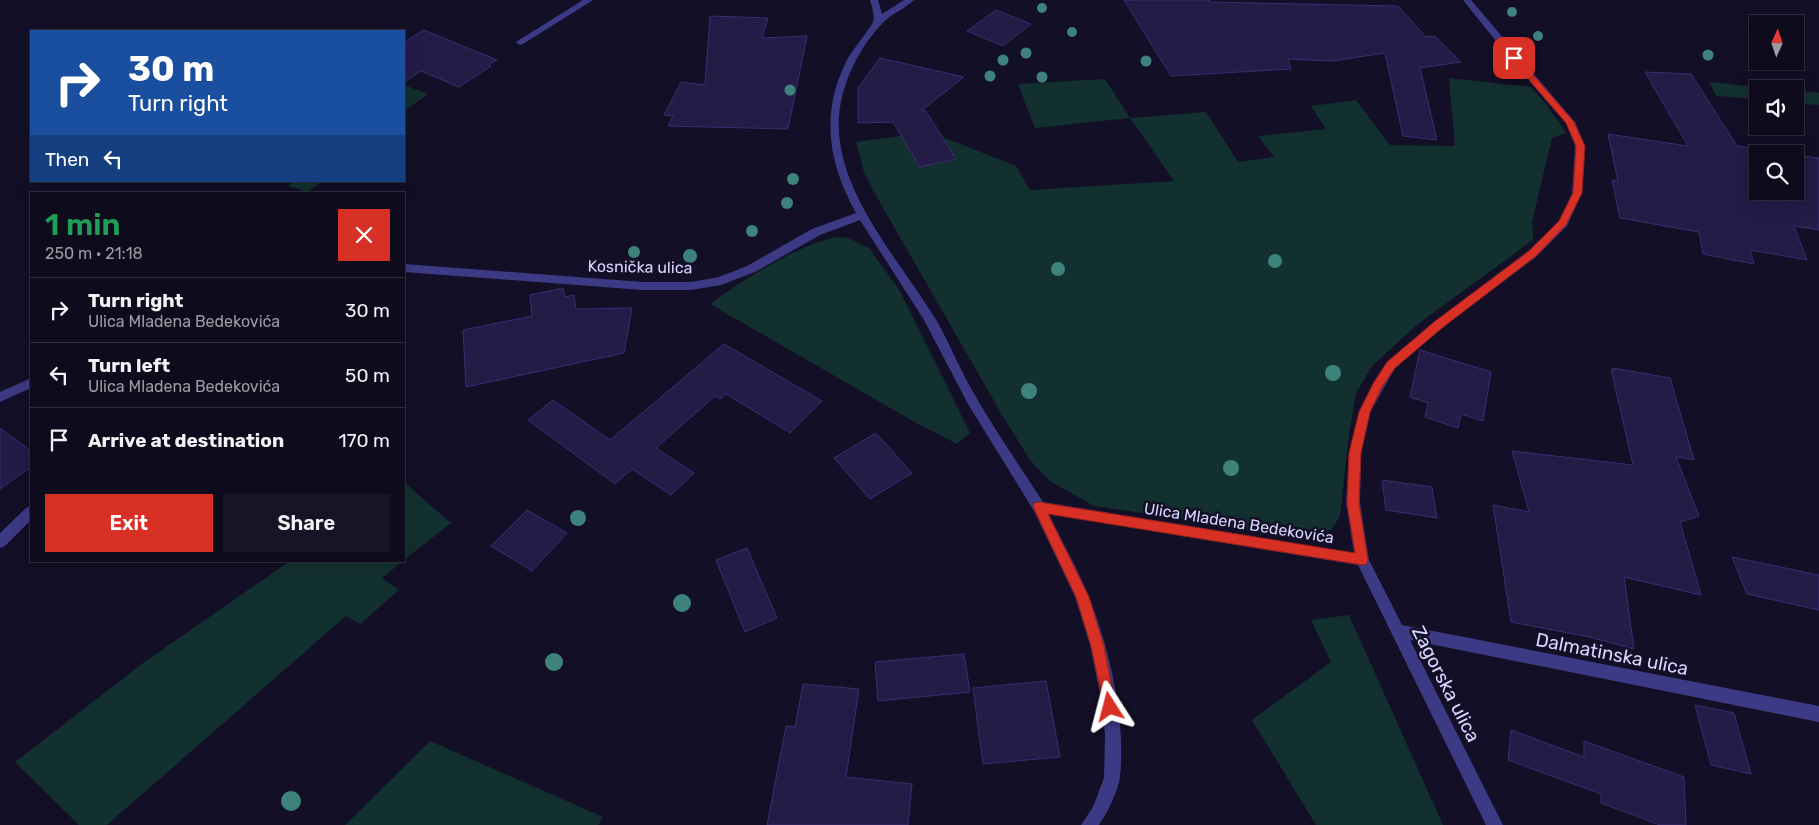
<!DOCTYPE html>
<meta charset="utf-8">
<style>
body{margin:0;font-family:Rubik,sans-serif;background:#171425;color:#f1f3f6;height:100vh;display:flex;flex-direction:column;font-size:19px;white-space:nowrap}
*{box-sizing:border-box;margin:0}
p{font-size:16px;color:#9b9ba3}
.icon{flex:none;width:28px;height:28px;fill:none;stroke:currentColor;stroke-width:2;stroke-linecap:round;stroke-linejoin:round}
.map{position:relative;flex:1;overflow:hidden}
.side{position:absolute;left:30px;top:192px;width:375px;height:370px;display:flex;flex-direction:column;background:#0e0b1c;border-radius:0px;box-shadow:0 5px 20px #0002,0 0 0 1px #2e2b3b}
.side>*{flex:none}
.banner{position:absolute;left:30px;top:30px;width:375px;height:152px;border-radius:0px;box-shadow:0 5px 20px #0002,0 0 0 1px #2e2b3b;background:#1a4fa0;color:#fff;overflow:hidden}
.needle{width:32px;rotate:3deg}
.tools{position:absolute;left:1749px;top:15px;display:grid;gap:10px}
.tools a{display:grid;place-items:center;width:55px;height:55px;border-radius:0px;background:#0e0b1c;box-shadow:0 5px 20px #0002,0 0 0 1px #2e2b3b;font-size:25px}
.pin{position:absolute;display:grid;place-items:center;width:42px;height:42px;color:#fff;margin:-21px;border-radius:10px;box-shadow:0 2px 8px #0006}
.me{position:absolute;width:55px;margin:-28px;rotate:351deg;stroke-linejoin:round;filter:drop-shadow(0 0 4px #0008)}
.turn{display:flex;align-items:center;gap:18px;height:105px;padding:0 15px;font-size:22px}
.turn .icon{width:65px;height:65px;stroke-width:2.5}
.turn b{display:block;font-size:35px;line-height:42px}
.then{display:flex;align-items:center;height:48px;padding:0 15px;background:#0003;gap:10px;font-size:19px}
.round{display:grid;place-items:center;flex:none;width:52px;height:52px;border-radius:0px;background:#171425}
.headline{display:flex;align-items:center;justify-content:space-between;height:85px;padding:0 15px}
h1{font-size:30px;font-weight:600;line-height:38px;color:#1e9e55}
.cta{display:flex;gap:10px;margin-top:auto;padding:10px 15px}
.cta a{flex:1;height:58px;border-radius:0px;background:#d93025;color:#fff;font-size:20px;font-weight:600;line-height:58px;text-align:center}
.cta a+a{background:#171425;color:#f1f3f6}
ul{padding:0;list-style:none}
li{display:flex;align-items:center;gap:15px;height:65px;padding:0 15px;border-top:1px solid #2e2b3b}
li div{flex:1}
li b{display:block;font-size:19px}
li em{font-style:normal}
.map>svg:first-child{display:block}
.green{fill:#12302f}
.building{fill:#241b47;stroke:#3b2d73}
.lines{fill:none;stroke-linecap:round;stroke-linejoin:round}
.lane{fill:#3d3a85;fill-rule:evenodd}
.street{fill:#3d3a85;fill-rule:evenodd}
.tree{fill:#3d827b}
.route{fill:#d93025;stroke:#8d1f18}
.labels{text-anchor:middle;dominant-baseline:central;stroke-width:5;stroke-linejoin:round;paint-order:stroke}
.street-label{font-size:16px;fill:#d9d4ff;stroke:#130f26}
.near-street-label{font-size:19px;fill:#d9d4ff;stroke:#130f26}
</style>
<div class="map">
<svg width="1819" height="825" viewBox="0 0 1819 825">
<rect width="100%" height="100%" fill="#130f26"/>
<!-- green -->
<path class="green" d="M1449 78 1531 87 1547 105 1566 133 1552 138 1532 222 1533 240 1418 324 1372 366 1356 393 1349 435 1340 516 1332 529 1315 539 1286 538 1212 523 1094 506 1050 481 1030 460 1002 415 878 199 864 172 856 142 930 132 1016 166 1030 190 1174 181 1130 118 1035 128 1018 84 1105 79 1130 118 1206 112 1238 162 1274 157 1258 136 1326 129 1311 106 1356 100 1390 145 1455 146Z
M1709 82 1780 89H1758L1757 99 1716 96Z
M404 85 428 94 404 111Z
M1795 90 1819 93V105L1795 103Z
M294 181H322L308 192 288 186Z
M838 237 848 238 869 248 900 291 970 433 957 444 918 424 710 304C741 281 800 243 838 237Z
M404 482 451 523 404 560Z
M290 561H403L382 578 399 590 360 624 346 616 107 825H79L15 762 143 663Z
M1349 615 1443 825H1316L1252 720 1331 662 1311 620Z
M430 741 603 817 598 825H345Z"/>
<!-- building -->
<path class="building" d="M1124 0H1210L1208 2 1398 6 1426 37 1435 36 1461 62 1420 68 1437 140 1403 136 1385 53 1332 61 1288 59 1291 69 1171 76Z
M996 10 1031 24 1003 46 967 31Z
M710 16 768 18 762 38 807 36 788 129 668 126 673 116 664 115 681 82 705 85Z
M424 30 497 60 489 65 491 66 459 87 421 71 404 82V42Z
M880 58 964 77 921 111H926L956 159 920 167 893 122 858 123V88Z
M1645 72 1691 74 1737 146 1789 154H1758V191H1795V155L1819 158V230L1794 226 1807 260 1750 250 1754 264 1703 254 1699 232 1620 218 1612 180 1618 181 1608 134 1688 146Z
M563 288 565 297 574 295 576 309 632 308 624 353 466 387 463 330 532 316 530 295Z
M724 344 822 401 790 433 726 394 720 399 715 396 656 448 694 473 671 495 632 469 615 484 528 420 553 400 610 440Z
M1420 350 1491 372 1483 421 1461 414 1458 428 1425 417 1428 403 1410 397Z
M1613 368 1670 378 1694 460 1676 457 1699 516 1680 522 1701 595 1624 577 1634 649 1589 637 1511 622 1493 505 1529 512 1512 451 1633 465 1611 369 1614 370Z
M0 428 31 451V467L0 489Z
M876 433 912 473 870 499 834 458Z
M1382 480 1432 487 1437 518 1386 510Z
M527 510 567 533 532 571 491 546Z
M747 548 777 618 745 632 716 560Z
M1732 557 1819 575V610L1747 594Z
M964 654 970 692 878 701 875 662Z
M1046 681 1060 757 983 764 973 688Z
M803 684 859 689 846 777 912 784 908 825H767L786 726 795 727Z
M1695 705 1734 713 1751 774 1711 765Z
M1511 730 1584 757V741L1684 777 1686 825H1660L1601 803V794L1508 760Z"/>
<g class="lines">
<!-- lane -->
<path class="lane" d="M583 0H593L523 44 520 45 516 42Z"/>
<!-- street -->
<path class="street" d="M870 0H878L882 14 904 0H914C906 8 895 12 887 19 865 39 849 69 842 97 822 180 899 257 938 323 950 345 960 369 972 390 994 429 1019 465 1043 502L1354 553 1346 503 1349 453 1359 411 1374 382 1387 362 1434 322 1528 251 1559 221 1572 193 1575 146 1566 123 1511 60 1463 0H1471L1575 122 1585 146 1582 193 1567 226 1536 257 1442 328 1395 368 1371 411 1361 453 1360 503 1369 560 1402 625 1819 706V722L1410 640 1503 825H1486L1358 565 1049 514C1062 542 1078 569 1089 597 1110 650 1126 720 1120 776 1119 789 1107 814 1099 825H1081L1093 807 1104 778 1105 734 1100 694 1090 645 1075 597 1034 511 968 404 924 320 860 220 820 235 755 272 721 285 691 290H643L404 272V264L643 282H691L719 277 747 266 812 229 856 213C828 163 820 113 847 60 851 52 872 26 873 22 875 15 872 7 870 0Z
M31 378V388L0 402V392Z
M31 506V520L5 546 0 548V533L26 508Z"/>
</g>
<!-- trees -->
<g class="tree">
<circle cx="1042" cy="8" r="5"/>
<circle cx="1512" cy="12" r="5"/>
<circle cx="1072" cy="32" r="5"/>
<circle cx="1538" cy="36" r="5"/>
<circle cx="1026" cy="53" r="5.5"/>
<circle cx="1708" cy="55" r="5.5"/>
<circle cx="1003" cy="60" r="5.5"/>
<circle cx="1146" cy="61" r="5.5"/>
<circle cx="990" cy="76" r="5.5"/>
<circle cx="1042" cy="77" r="5.5"/>
<circle cx="790" cy="90" r="5.5"/>
<circle cx="793" cy="179" r="6"/>
<circle cx="787" cy="203" r="6"/>
<circle cx="752" cy="231" r="6"/>
<circle cx="634" cy="252" r="6"/>
<circle cx="690" cy="256" r="7"/>
<circle cx="1275" cy="261" r="7"/>
<circle cx="1058" cy="269" r="7"/>
<circle cx="1333" cy="373" r="8"/>
<circle cx="1029" cy="391" r="8"/>
<circle cx="1231" cy="468" r="8"/>
<circle cx="578" cy="518" r="8"/>
<circle cx="682" cy="603" r="9"/>
<circle cx="554" cy="662" r="9"/>
<circle cx="291" cy="801" r="10"/>
</g>
<!-- route -->
<path class="route" d="M1511 56H1517L1574 122 1585 146 1582 193 1566 225 1536 256 1442 328 1395 368 1382 387 1370 412 1361 453 1359 503 1368 560 1367 564 1362 565 1048 514 1089 597 1104 646 1116 707 1114 712 1110 714 1105 712 1091 646 1076 597 1033 507 1034 503 1039 502 1355 553 1347 503 1349 453 1359 412 1374 382 1387 362 1407 345 1434 322 1529 251 1559 221 1573 193 1576 146 1566 123 1511 59Z"/>
<g class="labels">
<!-- street labels -->
<g class="street-label">
<text transform="translate(640 267) rotate(1)">Kosnička ulica</text>
<text transform="translate(1239 523) rotate(9)">Ulica Mladena Bedekovića</text>
</g>
<!-- near-street labels -->
<g class="near-street-label">
<text transform="translate(1612 654) rotate(11)">Dalmatinska ulica</text>
<text transform="translate(1446 684) rotate(63)">Zagorska ulica</text>
</g>
</g>
</svg>
<div class="tools">
<a><svg class="needle" viewBox="-14 -14 28 28"><path d="M0-13l5 13h-10z" fill="#e53935"/><path d="M0 13l5-13h-10z" fill="#9b9ba3"/></svg></a>
<a><svg class="icon" aria-label="sound" viewBox="0 0 24 24"><path d="M4 9h4l5-4v14l-5-4H4zM17 9q2 3 0 6"/></svg></a>
<a><svg class="icon" aria-label="search" viewBox="0 0 24 24"><circle cx="10" cy="10" r="6"/><path d="M15 15l6 6"/></svg></a>
</div>
<div class="pin" style="left:1514px;top:58px;background:#d93025"><svg class="icon" aria-label="arrive" viewBox="0 0 24 24"><path d="M6 21V4h12l-3 4 3 4H6"/></svg></div>
<svg class="me" style="left:1110px;top:707px" viewBox="-20 -20 40 40"><path d="M0-17L14 15 0 8-14 15z" fill="#d93025" stroke="#fff" stroke-width="4"/></svg>
<div class="banner">
<div class="turn"><svg class="icon" aria-label="right" viewBox="0 0 24 24"><path d="M7 20v-9h11M14 6l5 5-5 5"/></svg><div><b>30 m</b>Turn right</div></div>
<div class="then">Then<svg class="icon" aria-label="left" viewBox="0 0 24 24"><path d="M17 20v-9H6M10 6l-5 5 5 5"/></svg></div>
</div>
<section class="side">
<div class="headline"><div><h1>1 min</h1><p>250 m · 21:18</p></div><a class="round" style="background:#d93025;color:#fff"><svg class="icon" aria-label="close" viewBox="0 0 24 24"><path d="M6 6l12 12M18 6L6 18"/></svg></a></div>
<ul>
<li><svg class="icon" aria-label="right" viewBox="0 0 24 24"><path d="M7 20v-9h11M14 6l5 5-5 5"/></svg><div><b>Turn right</b><p>Ulica Mladena Bedekovića</p></div><em>30 m</em></li>
<li><svg class="icon" aria-label="left" viewBox="0 0 24 24"><path d="M17 20v-9H6M10 6l-5 5 5 5"/></svg><div><b>Turn left</b><p>Ulica Mladena Bedekovića</p></div><em>50 m</em></li>
<li><svg class="icon" aria-label="arrive" viewBox="0 0 24 24"><path d="M6 21V4h12l-3 4 3 4H6"/></svg><div><b>Arrive at destination</b></div><em>170 m</em></li>
</ul>
<div class="cta"><a>Exit</a><a>Share</a></div>
</section>
</div>
